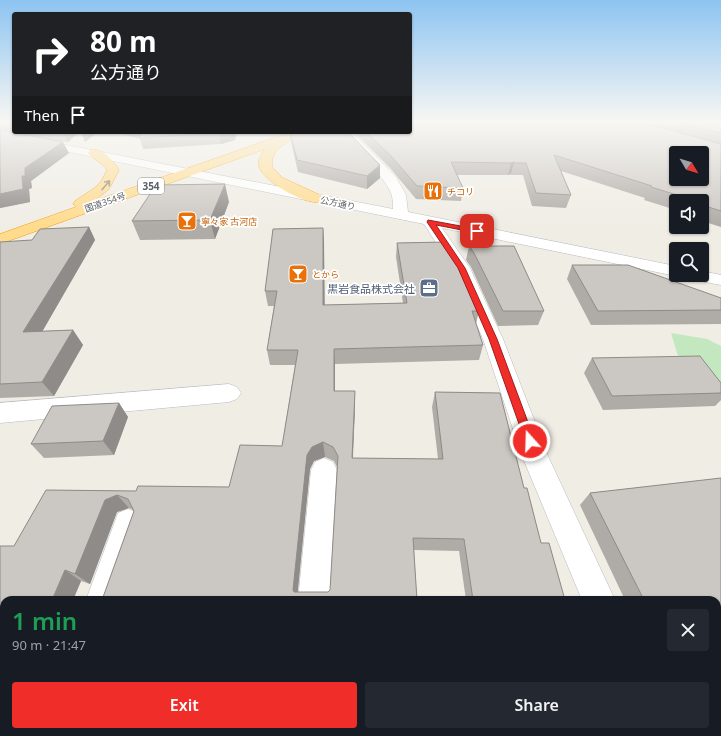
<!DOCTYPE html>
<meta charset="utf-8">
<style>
body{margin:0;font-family:"Noto Sans","Noto Sans JP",sans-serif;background:#242831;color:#f1f3f6;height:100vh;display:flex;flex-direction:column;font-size:15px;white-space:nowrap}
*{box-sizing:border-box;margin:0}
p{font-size:13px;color:#9ea1a6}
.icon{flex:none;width:22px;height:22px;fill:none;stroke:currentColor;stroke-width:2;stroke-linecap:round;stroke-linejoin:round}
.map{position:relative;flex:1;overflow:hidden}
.drawer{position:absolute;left:0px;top:596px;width:721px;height:140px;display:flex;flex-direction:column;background:#171b24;border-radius:12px 12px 0 0;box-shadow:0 1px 3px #0004}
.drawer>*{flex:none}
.hud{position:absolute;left:12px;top:12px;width:400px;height:122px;border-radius:4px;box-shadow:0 1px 3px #0004;background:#202124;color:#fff;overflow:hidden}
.needle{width:26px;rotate:128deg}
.tools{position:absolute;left:669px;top:146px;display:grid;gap:8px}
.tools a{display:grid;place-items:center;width:40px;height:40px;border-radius:4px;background:#171b24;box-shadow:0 1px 3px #0004;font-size:20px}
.pin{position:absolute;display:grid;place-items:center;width:34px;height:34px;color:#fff;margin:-17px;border-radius:8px;box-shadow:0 2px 6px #0006}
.me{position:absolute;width:44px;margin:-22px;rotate:340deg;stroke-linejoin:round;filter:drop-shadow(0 0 3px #0008)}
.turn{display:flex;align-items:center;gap:14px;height:84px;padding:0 12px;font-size:18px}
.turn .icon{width:52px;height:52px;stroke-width:2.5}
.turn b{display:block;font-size:28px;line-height:34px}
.then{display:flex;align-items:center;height:38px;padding:0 12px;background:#0003;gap:8px;font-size:15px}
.round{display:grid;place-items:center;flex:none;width:42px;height:42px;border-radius:4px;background:#242831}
.head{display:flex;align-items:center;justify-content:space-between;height:68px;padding:0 12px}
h1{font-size:24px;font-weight:600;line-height:30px;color:#1e9e55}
.button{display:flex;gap:8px;margin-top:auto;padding:8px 12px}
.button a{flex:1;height:46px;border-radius:4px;background:#f12d29;color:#fff;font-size:16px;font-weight:600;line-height:46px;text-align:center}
.button a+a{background:#242831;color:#f1f3f6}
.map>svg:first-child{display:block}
.green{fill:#c3e8c0}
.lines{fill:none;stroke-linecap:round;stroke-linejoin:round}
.minor-casing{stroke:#b7bbbf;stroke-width:1}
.highway-casing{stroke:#f59a00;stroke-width:1}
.minor{fill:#fff;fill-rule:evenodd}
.highway{fill:#ffdb8d;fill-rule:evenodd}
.wall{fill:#afaba7;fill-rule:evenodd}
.shaded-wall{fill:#8e8b88}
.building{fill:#cbc7c2;stroke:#8e8b88;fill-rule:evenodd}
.oneway{stroke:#8e8672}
.route{fill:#f12d29;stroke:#9d1d1b}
.labels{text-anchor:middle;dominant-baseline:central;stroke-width:3.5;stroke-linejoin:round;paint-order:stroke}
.far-food-label{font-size:9px;fill:#c56008;stroke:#fff;text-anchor:start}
.far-street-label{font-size:9px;fill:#5d6166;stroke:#fff}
.shield{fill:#fff;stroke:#8e9094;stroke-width:1}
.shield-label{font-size:10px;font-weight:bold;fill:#5d6166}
.service-label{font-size:11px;fill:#4e5e75;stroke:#fff;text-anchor:end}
</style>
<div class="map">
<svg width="721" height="736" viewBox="0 0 721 736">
<rect width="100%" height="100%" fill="#f0ede5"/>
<!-- green -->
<path class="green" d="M671 333 707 339 721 346V401L693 390 677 353Z"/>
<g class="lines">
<!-- minor casing -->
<g class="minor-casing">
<path id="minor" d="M0 132 393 209C393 204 393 198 391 193 382 172 355 152 341 132H352L396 177 406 195 408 212 676 266V275H681L676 276 442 228 470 268 503 339 548 456 615 600H582L522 456 483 339 452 268 424 224 0 138Z
M702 271 721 275V285L689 279 686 275H702Z
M229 384 237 387 241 393 237 399 229 402 0 423V403Z
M324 458 333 462 337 470 330 600H298L311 470 315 462Z
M128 509 138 513 143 523 118 600H86L118 513Z
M37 732H77L76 736H36Z
M284 732H324V736H284Z
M637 732H677L679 736H639Z"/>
</g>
<!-- highway casing -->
<g class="highway-casing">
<path id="highway" d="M291 132H306C302 137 295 136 290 140 279 148 271 152 272 167L283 178 322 196 324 199 322 202C307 206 263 182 259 166 257 159 262 154 265 149L0 244V234L76 207 73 204 75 201 96 187 102 180 107 170C102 162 94 160 88 153L90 150C103 147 113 161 119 170L109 189 94 201Z"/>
</g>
<!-- minor -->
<use href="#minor" class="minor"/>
<!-- highway -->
<use href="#highway" class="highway"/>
</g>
<!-- wall -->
<path class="wall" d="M0 123H14V132H79L68 142 57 141 69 153 31 181 32 188 29 189 30 202 0 208Z
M410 123H721V227L702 221V201H676V210L644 200 645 198 561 171 571 195 566 208 532 206 523 175H511V174L508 175H457L463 188 461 201 416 199 390 168 359 137V132H410Z
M114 132H237L235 140 221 144 143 149 140 139Z
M290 132 380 178 367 189 298 172 291 142Z
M229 202 215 239 140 240 132 221Z
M89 227 95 240 42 331 73 330 83 345 54 396 0 398V242L32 240Z
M323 228 324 242V305L403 303 396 257 397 243 445 242 453 254 479 311 476 324 483 345 479 360 335 364V391H355V406L353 458 438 459 432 407 435 392 500 393 524 488H527L541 543H549L565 600H466L459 551 414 550 417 600H102L134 511 133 510 129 508 117 512 90 584 81 581 73 600H4V732H20L18 736H0V546H14L46 490 136 491 138 486 229 487 240 445 282 446 295 365H270L267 350 274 306H268L265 291 273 229ZM325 457 334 461 337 467 330 590 328 592H297L310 469 314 461Z
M469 246 544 311 538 325 498 326 471 267 466 260Z
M572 265 721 298V324L591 325 567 279Z
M592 358 721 383V400L715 406 603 410 584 373Z
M119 403 128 417 114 455 44 458 31 444Z
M721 478V736H680L679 732H717V600H625L580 505 590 493Z
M493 732H611L613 736H493Z"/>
<!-- shaded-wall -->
<path class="shaded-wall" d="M63 132H79L68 142Z
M81 132H98L85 142Z
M221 132H237L235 140 221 144 219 133Z
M63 142 69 153 31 181 32 188 29 189 30 202 0 208V194L22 176 25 168Z
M514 162 511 174 508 175 511 163Z
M380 165V178L367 189V176Z
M225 184 229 202 215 239 210 220Z
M89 227 95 240 34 346 23 332Z
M323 228 324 242 325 320 323 305Z
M73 330 83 345 54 396 42 382Z
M334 349 335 364V406L334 391Z
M355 391V406L352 472V458Z
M119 403 128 417 114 455 103 441Z
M323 442 325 457 314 461 310 469 297 600 293 590 307 455 312 447Z
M117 495 129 508 117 512 90 584 75 574 105 500Z
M65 570 81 581 73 600H52Z
M4 712V732H20L18 736H0V721Z
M278 732H282L284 736 279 735Z"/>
<!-- building -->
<path class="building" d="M410 123H644L721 144V211L702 205V201H688L690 199 651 187 652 186 554 155 571 195 536 193 526 163H514V162L511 163 451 162 463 188 417 186 391 156 366 132H410ZM676 153H702V179H676Z
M680 123H721V133Z
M0 130 63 142 25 168V176H22L23 189 0 194Z
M142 132H221L219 133 139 138Z
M290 132H348L380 165 367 176 297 160Z
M225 184 210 220 132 221 156 185Z
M89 227 23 332 73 330 42 382 0 384V242L32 240 40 229Z
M323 228V305L407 303 397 243 445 242 453 254 479 311H472L483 345 334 349V391H355L352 458 443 459 435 392 500 393 524 488H527L541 543H549L565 600H473L464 539 413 538 417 600H102L134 511 128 499 117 495 105 500 75 574 65 570 52 600H4V712L0 721V546H14L46 490 136 491 138 486 229 487 240 445 282 446 298 350H267L277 291H265L273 229ZM323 442 333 447 338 456 330 590 328 592H294L293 590 307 455 312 447Z
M469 246H514L544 311H503L474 253Z
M572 265H628L721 298V310L598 311Z
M700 356 721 383V393L612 396 592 358Z
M119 403 103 441 31 444 52 406Z
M721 478V736H699V735L701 734 700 732H717V600H644L590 493Z
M58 732H278L279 735 323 734V732H425L426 736H48L49 735 58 734Z
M502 732H611L613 736H503Z"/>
<!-- one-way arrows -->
<defs><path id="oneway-shaft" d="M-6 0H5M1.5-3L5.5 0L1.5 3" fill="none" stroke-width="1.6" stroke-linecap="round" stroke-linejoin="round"/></defs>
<use class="oneway" href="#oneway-shaft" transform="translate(106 185) rotate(-50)"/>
<!-- sky -->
<linearGradient id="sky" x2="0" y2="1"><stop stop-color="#8dc4f1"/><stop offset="0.54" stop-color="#f8f7f3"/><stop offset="1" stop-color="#f8f7f3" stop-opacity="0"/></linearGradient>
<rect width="721" height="226" fill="url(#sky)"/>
<!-- route -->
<path class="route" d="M428 220 477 229 480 231 477 233 436 225 465 268 497 339 535 441 534 444 530 446 526 444 525 441 489 339 458 268 427 222Z"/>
<!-- icons -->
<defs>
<g id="restaurant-square" transform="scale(1)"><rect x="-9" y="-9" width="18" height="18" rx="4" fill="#e8710a" stroke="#fff"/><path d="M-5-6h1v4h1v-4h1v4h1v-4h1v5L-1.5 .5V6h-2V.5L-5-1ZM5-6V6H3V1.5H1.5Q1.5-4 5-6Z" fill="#fff"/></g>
<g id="bar-square" transform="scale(1)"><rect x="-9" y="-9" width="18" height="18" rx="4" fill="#e8710a" stroke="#fff"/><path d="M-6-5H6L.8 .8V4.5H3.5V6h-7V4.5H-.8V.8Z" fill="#fff"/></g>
<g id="office-square" transform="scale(1)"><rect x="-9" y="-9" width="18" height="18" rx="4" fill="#5c6f8a" stroke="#fff"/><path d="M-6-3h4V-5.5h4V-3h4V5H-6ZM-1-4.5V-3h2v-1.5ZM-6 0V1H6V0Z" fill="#fff"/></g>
</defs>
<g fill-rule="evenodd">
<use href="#restaurant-square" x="433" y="191"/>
<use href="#bar-square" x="187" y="221"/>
<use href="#bar-square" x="298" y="274"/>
<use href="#office-square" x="429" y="288"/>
</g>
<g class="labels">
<!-- far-food labels -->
<g class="far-food-label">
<text x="447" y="191">チコリ</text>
<text x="201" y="221">寧々家 古河店</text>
<text x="312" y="274">とから</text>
</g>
<!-- far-street labels -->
<g class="far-street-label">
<text transform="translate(105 202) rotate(-19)">国道354号</text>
<text transform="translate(338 203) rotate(12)">公方通り</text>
</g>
<!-- shield labels -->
<rect class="shield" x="138" y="178" width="26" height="16" rx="3"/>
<g class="shield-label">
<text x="151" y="186">354</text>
</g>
<!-- service labels -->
<g class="service-label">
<text x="415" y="288">黒岩食品株式会社</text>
</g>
</g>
</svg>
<div class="tools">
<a><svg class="needle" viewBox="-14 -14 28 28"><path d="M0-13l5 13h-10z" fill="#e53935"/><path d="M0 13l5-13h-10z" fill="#9ea1a6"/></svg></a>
<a><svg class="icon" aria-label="sound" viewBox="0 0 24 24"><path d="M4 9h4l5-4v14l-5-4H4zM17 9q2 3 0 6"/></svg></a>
<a><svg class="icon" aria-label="search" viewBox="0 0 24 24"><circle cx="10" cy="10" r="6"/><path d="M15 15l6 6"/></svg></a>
</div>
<div class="pin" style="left:477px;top:231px;background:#d93025"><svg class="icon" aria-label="arrive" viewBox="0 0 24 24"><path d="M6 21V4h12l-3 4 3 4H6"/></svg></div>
<svg class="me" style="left:530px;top:441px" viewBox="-20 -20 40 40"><circle r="17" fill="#f12d29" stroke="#fff" stroke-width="3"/><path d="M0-11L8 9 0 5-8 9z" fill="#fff"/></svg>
<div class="hud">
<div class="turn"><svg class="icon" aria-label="right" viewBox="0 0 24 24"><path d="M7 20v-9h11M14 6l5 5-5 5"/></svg><div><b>80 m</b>公方通り</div></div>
<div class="then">Then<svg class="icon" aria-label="arrive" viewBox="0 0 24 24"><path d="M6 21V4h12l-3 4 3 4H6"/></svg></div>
</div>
<section class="drawer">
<div class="head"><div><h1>1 min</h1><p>90 m · 21:47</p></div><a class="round"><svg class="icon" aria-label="close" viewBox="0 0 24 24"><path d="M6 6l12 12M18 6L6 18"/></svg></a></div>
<div class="button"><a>Exit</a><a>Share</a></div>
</section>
</div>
